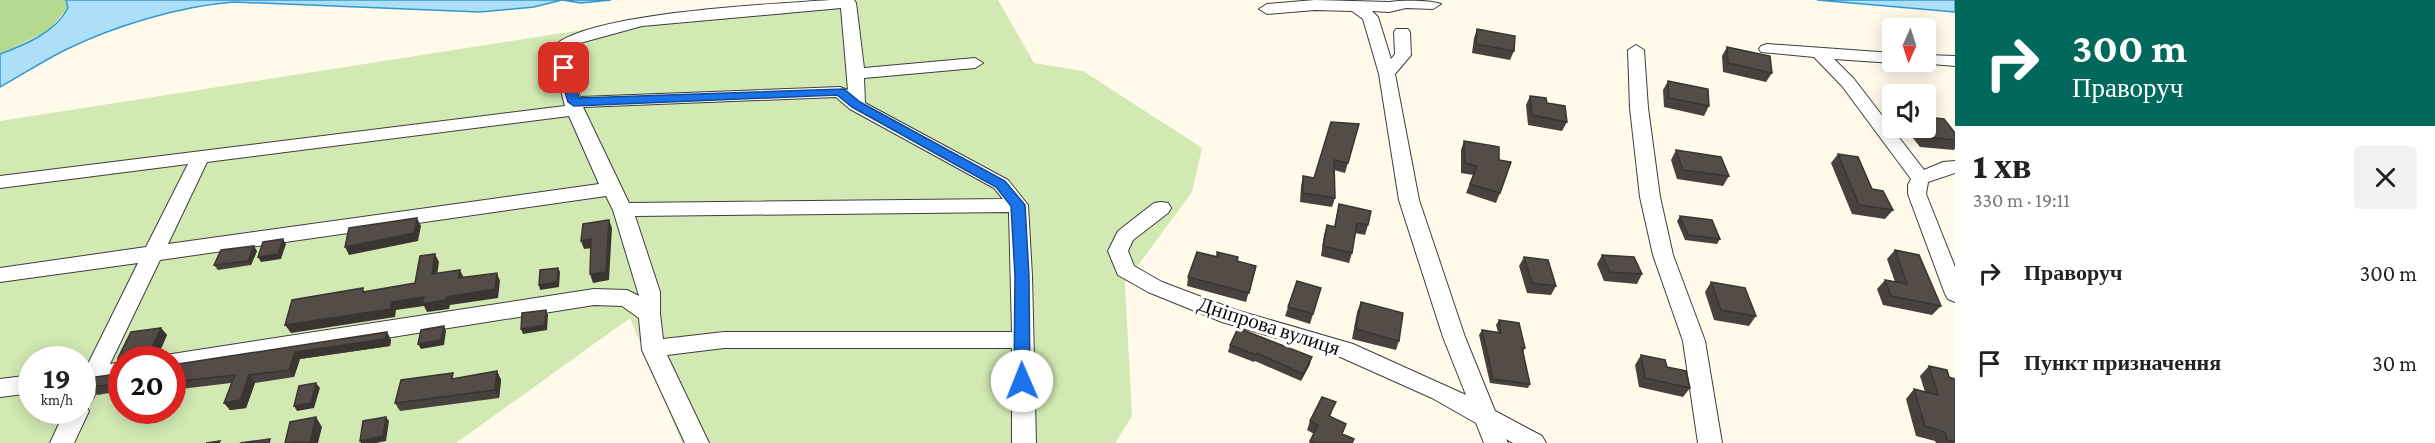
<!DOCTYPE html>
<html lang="uk">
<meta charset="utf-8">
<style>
body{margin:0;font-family:"Crimson Pro",serif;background:#f2f2f2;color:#222;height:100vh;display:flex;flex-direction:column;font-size:22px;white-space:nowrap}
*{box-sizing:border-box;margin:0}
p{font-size:20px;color:#767676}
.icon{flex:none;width:33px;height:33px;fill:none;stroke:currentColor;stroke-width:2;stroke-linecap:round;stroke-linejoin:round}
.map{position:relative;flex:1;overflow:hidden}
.details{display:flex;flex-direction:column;background:#fff;width:480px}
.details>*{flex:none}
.banner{background:#00695c;color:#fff;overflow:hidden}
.needle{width:39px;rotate:183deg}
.controls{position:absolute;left:1882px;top:18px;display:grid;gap:12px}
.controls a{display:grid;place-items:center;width:54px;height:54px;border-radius:6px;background:#fff;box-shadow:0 3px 15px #0003;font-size:30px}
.speed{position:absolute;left:18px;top:346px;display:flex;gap:12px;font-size:30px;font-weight:700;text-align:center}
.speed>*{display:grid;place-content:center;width:78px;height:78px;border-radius:50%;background:#fff;box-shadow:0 3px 15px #0003;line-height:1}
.speed small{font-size:15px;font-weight:400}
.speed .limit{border:9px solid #d22;background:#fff;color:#111}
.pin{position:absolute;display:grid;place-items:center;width:51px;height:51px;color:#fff;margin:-26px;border-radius:12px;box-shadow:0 3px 9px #0006}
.me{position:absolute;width:66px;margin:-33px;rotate:359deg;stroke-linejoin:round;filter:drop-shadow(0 0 4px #0008)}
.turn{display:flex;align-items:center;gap:21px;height:126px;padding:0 18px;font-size:27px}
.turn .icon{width:78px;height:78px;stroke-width:2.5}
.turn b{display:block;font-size:42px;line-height:51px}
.round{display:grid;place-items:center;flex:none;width:63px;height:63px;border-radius:6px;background:#f2f2f2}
.overview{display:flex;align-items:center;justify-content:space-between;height:102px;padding:0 18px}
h1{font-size:36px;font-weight:800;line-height:45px}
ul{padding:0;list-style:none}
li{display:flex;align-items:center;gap:18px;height:90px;padding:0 18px}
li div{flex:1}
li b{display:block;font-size:22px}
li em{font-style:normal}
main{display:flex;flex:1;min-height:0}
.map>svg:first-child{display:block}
.green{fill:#d2e9b3;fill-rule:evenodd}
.forest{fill:#b6da92}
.water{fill:#addff7;stroke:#3398cf;stroke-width:1.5}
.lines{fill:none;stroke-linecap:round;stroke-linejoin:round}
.minor-casing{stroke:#3e3e3e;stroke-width:2}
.minor{fill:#fff;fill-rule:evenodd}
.wall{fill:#48413d}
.shaded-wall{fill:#3b3532}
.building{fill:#544c47;stroke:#3b3532;stroke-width:1.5}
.route{fill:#1a73e8;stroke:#114b97;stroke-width:1.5}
.labels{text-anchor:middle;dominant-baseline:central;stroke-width:6;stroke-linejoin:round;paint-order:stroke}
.street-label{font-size:21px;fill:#0b0b0b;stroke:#fff}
</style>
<main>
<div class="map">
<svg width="1955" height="443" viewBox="0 0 1955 443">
<rect width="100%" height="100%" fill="#fffae9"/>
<!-- green -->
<path class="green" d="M841 0H998L1034 63 1083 71 1202 148 1192 192 1125 283 1132 416 1115 443H682L630 318 456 443H0V121L684 14ZM32 360H82V411H32ZM122 360H172V411H122Z"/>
<!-- forest -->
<path class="forest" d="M0 0H66L68 8 48 31 0 54Z"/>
<!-- water -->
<path class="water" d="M66 0H611L581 3 562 0 534 7 480 12 234 2C180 6 114 26 65 50 43 61 22 75 0 87V54C24 45 55 33 68 8Z
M1817 0H1955V12Z"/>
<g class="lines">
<!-- minor casing -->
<g class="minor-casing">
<path id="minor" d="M830 0H854L856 3 864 68 975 58 983 63 975 68 864 78 865 103 1008 180 1028 205 1032 276 1036 443H1012V348H724L667 355 709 443H685L642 350 639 318 622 306 594 305 172 372V360H162L164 357 172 354 594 289 627 290 639 296 613 210 606 196 160 260 110 364 122 362V380L101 383 90 404 86 406 89 411 74 443H50L65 411H82V368H86L138 263 0 282V268L146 247 188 164 0 188V176L565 106 550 50C578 12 778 4 830 0ZM841 8 848 90 840 87 580 97 567 52 580 43 642 26ZM836 97 850 109 994 188 1003 199 629 203 583 107ZM569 116 599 184 168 244 207 162ZM1009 212 1012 332H724L663 339 660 314V292L635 216Z
M1315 0 1389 2C1402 0 1431 0 1441 4L1433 9 1406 8 1389 12 1372 11 1378 17 1391 59 1395 54 1394 32 1396 29H1408L1410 32 1411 55 1395 74 1419 200 1465 337 1495 411 1542 436 1546 443H1513L1506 439 1508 443H1484L1476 423 1432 398 1338 356 1222 322 1148 292 1118 275 1108 251 1118 231 1154 203 1161 202 1168 203 1171 208 1168 213 1133 240 1128 251 1134 266 1162 282 1236 310 1353 344 1466 395 1443 337 1399 200 1379 74 1363 19 1352 11 1315 10 1267 14 1259 9 1267 4Z
M1767 44 1893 53V62H1899L1893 63 1834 59 1854 79 1924 170 1943 162 1955 161V173L1928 182 1926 194 1955 267V302L1948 299 1945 294 1908 194V185L1911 179 1842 86 1814 57 1761 52 1759 49 1761 46Z
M1636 45 1644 50 1648 108 1660 197 1673 255 1705 341 1722 443H1698L1683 341 1653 255 1640 197 1630 108 1628 50Z
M1926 55 1955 56V66L1920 63 1919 62H1926Z
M32 375V393L0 397V379Z"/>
</g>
<!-- minor -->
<use href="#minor" class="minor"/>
</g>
<!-- wall -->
<path class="wall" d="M1477 29 1514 51 1510 60 1472 53 1474 38Z
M1727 47 1772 73 1766 82 1723 72 1722 56Z
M1668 81 1709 106 1704 116 1664 107 1663 90Z
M1530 96 1567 122 1562 131 1528 125 1526 105Z
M1359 124 1345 173 1334 170 1335 198 1332 207 1300 202 1301 186 1303 176 1314 178Z
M1905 128H1926L1955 133V148L1954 150 1920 147Z
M1464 141 1500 193 1496 203 1466 193 1473 175 1461 173V150Z
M1676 150 1729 176 1723 186 1677 179 1671 160Z
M1838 154 1893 210 1885 219 1852 214 1831 163Z
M1339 204 1368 225 1365 235 1355 233 1352 253 1349 263 1321 256 1324 235 1327 225 1334 227Z
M1680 216 1720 239 1717 244 1685 240 1677 221Z
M1895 250 1941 306 1932 315 1883 305 1877 289 1885 280 1895 282 1887 259Z
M257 251 251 265 218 270 214 265Z
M1217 252 1237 261 1256 266 1246 302 1187 286 1188 277 1216 256Z
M1602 255 1642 274 1637 284 1604 281 1597 264Z
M1524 257 1556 286 1551 295 1527 293 1519 266Z
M1297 281 1321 288 1310 324 1285 316Z
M1711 282 1756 316 1749 326 1714 320 1705 292Z
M1361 302 1399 341 1396 350 1352 339 1357 312Z
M1499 320 1525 348 1523 352 1530 384 1528 388 1490 383 1479 335 1482 330 1498 332 1496 325Z
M161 328 167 335 156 360H122V391L97 395 91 387 96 377 117 374 118 358 131 332Z
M387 332 391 340 390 346 300 359 294 377 255 383 246 408 230 410 224 403 231 383 172 390V365Z
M1230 345 1310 364 1301 381 1255 361 1254 362 1228 352Z
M1641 355 1690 388 1683 397 1639 387 1635 365Z
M1929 366 1949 377 1955 379V443H1936L1935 441 1916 436 1906 399 1914 389 1925 392 1920 376Z
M497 371 501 380 499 398 400 411 395 403 456 378Z
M1332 412 1330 417 1342 434 1353 443H1309L1314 434 1307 430 1310 421Z"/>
<!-- shaded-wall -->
<path class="shaded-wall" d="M417 218 421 226 418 241 349 255 345 247Z
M609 220 612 228 609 280 593 283 590 274Z
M283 239 286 244 281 259 261 262 258 257Z
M591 239 593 248 584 249 581 241Z
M254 246 257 251 251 265 248 261Z
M435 254 439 262 436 283 432 274Z
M558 268 560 272 559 287 540 290 539 285Z
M460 270 464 278H458Z
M497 273 500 281 498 298 450 305 449 309 427 312 424 306 396 310 395 317 291 333 285 325 392 302 424 297H446Z
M546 310 548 315 547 330 523 334 521 329Z
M444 326 446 331 444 345 421 349 418 344Z
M161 328 167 335 156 360H146Z
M387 332 391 340 390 346 300 359 294 377 289 370 295 352Z
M1312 357 1310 364 1301 381 1303 374Z
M497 371 501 380 499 398 495 390Z
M249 375 255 383 246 408 230 410 224 403Z
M316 383 320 388 314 408 297 411 294 406Z
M316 417 322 427 318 443H305Z
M386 417 389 421 386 441 376 443H361L360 441Z"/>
<!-- building -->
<path class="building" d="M1477 29 1515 36 1514 51 1476 44Z
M1727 47 1770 56 1772 73 1728 63Z
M1668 81 1708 89 1709 106 1669 98Z
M1530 96 1546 98 1547 103 1565 106 1567 122 1532 115Z
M1926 117 1944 119 1955 133V140L1927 137 1919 128H1926Z
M1331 122 1359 124 1348 163 1334 160 1335 198 1303 193V176L1314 178Z
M1464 141 1499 147V160L1511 162 1500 193 1470 184 1477 166 1465 163Z
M1676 150 1721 157 1729 176 1683 170Z
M1838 154 1858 157 1872 189 1883 191 1893 210 1859 205Z
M1339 204 1371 211 1368 225 1357 223 1352 253 1323 246 1327 225 1335 227Z
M1680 216 1712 220 1720 239 1688 235Z
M417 218 414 233 345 247 349 228Z
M609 220 606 272 590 274 591 239 581 241 583 224Z
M283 239 278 254 258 257 263 242Z
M254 246 248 261 214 265 221 250Z
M1895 250 1919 255 1941 306 1891 296 1885 280 1907 284Z
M1197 252 1218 257 1217 252 1238 257 1237 261 1256 266 1249 293 1188 277Z
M435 254 432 274 460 270 458 278 497 273 495 289 446 297 445 300 422 304 424 297 392 302 390 309 285 325 292 300 363 288V292L415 283 420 256Z
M1602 255 1634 257 1642 274 1610 272Z
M1524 257 1548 260 1556 286 1532 283Z
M558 268 557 282 539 285 540 270Z
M1297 281 1321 288 1313 314 1288 307Z
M1711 282 1745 288 1756 316 1721 310Z
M1361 302 1403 313 1399 341 1356 329Z
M546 310 545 325 521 329 522 313Z
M1499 320 1519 323 1525 348H1522L1530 384 1493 379 1482 330 1501 333Z
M444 326 441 340 418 344 421 330Z
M161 328 146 360H122V383L91 387 96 377 117 374 118 358 131 332Z
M1238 328 1312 357 1303 374 1257 353 1256 355 1230 345Z
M387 332 385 339 295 352 289 370 249 375 240 400 224 403 235 375 172 382V365Z
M1641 355 1665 360 1667 367 1686 371 1690 388 1645 378Z
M1929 366 1947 370 1949 377 1955 379V442L1947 440 1945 432 1925 426 1914 389 1938 395Z
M497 371 495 390 395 403 401 380 453 373 452 379Z
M316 383 311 403 294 406 299 386Z
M1322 397 1336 402 1329 416 1346 424 1342 434 1354 439 1352 443H1315L1310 441 1318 425 1310 421Z
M316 417 310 442 285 443 290 422Z
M386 417 383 436 360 441 363 421Z
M270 439 269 443H240Z
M220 441 219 443H206Z"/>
<!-- route -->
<path class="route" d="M564 64 569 68 579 98 844 89 860 102 1005 181 1025 205 1029 276 1030 381 1028 385 1022 387 1017 385 1014 381 1015 276 1011 206 996 187 852 107 837 95 574 106 568 102 558 68Z"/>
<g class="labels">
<!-- street labels -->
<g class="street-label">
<text transform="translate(1269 326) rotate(18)">Дніпрова вулиця</text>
</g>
</g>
</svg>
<div class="controls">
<a><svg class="needle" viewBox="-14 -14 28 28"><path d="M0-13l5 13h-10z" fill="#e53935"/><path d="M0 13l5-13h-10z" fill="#767676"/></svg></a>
<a><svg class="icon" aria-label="sound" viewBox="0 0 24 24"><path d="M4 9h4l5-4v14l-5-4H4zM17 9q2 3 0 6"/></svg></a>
</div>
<div class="speed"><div>19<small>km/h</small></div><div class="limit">20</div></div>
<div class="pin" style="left:564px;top:68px;background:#d93025"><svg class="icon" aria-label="arrive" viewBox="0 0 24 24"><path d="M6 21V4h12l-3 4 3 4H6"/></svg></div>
<svg class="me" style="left:1022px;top:381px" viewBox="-20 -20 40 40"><circle r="19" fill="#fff"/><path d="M0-13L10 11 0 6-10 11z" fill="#1a73e8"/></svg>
</div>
<section class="details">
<div class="banner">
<div class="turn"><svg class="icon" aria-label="right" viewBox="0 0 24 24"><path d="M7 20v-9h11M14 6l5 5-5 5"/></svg><div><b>300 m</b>Праворуч</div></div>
</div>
<div class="overview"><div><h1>1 хв</h1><p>330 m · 19:11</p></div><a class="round"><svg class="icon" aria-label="close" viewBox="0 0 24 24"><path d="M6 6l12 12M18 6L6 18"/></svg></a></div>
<ul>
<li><svg class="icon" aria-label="right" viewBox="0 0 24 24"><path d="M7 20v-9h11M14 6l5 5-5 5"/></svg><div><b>Праворуч</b></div><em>300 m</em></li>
<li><svg class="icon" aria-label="arrive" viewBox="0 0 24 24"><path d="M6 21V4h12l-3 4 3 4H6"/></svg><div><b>Пункт призначення</b></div><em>30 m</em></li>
</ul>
</section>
</main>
